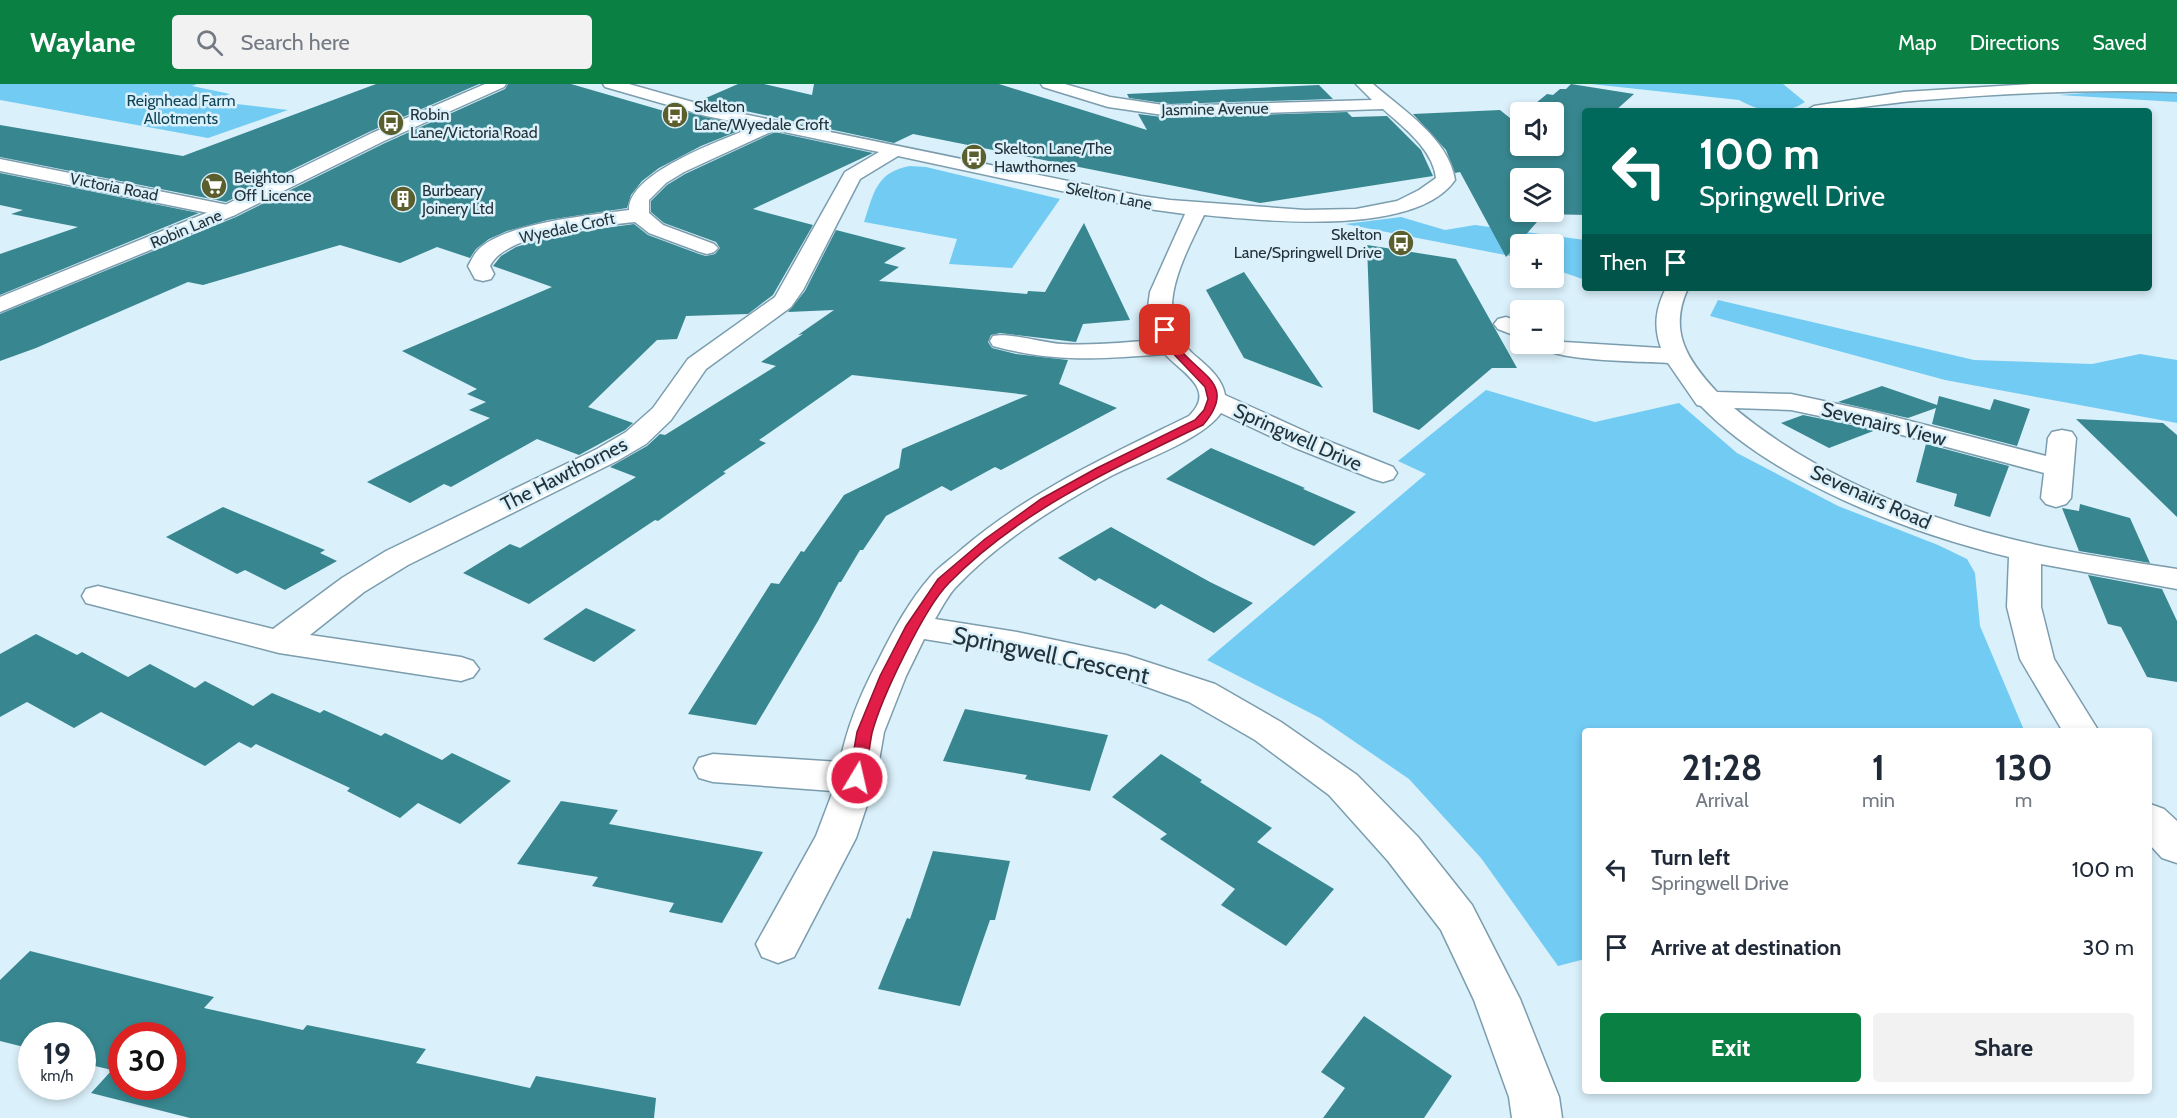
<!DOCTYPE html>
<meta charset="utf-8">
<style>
body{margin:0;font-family:Cabin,sans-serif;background:#f2f2f3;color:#1f2937;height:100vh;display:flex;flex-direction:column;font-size:22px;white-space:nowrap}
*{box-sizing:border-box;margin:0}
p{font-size:20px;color:#747a83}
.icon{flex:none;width:33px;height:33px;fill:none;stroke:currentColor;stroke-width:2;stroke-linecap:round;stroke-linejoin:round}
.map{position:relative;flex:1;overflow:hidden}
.drawer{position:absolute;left:1582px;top:644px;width:570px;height:366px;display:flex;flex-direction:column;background:#fff;border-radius:6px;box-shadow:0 3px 9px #0003}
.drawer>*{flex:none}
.hud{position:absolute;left:1582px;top:24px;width:570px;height:183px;border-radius:6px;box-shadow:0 3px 9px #0003;background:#00695c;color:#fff;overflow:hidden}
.tools{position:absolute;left:1510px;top:18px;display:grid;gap:12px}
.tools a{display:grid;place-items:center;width:54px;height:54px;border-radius:6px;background:#fff;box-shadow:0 3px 9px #0003;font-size:30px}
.speed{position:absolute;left:18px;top:938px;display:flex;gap:12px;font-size:30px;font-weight:700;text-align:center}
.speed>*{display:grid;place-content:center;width:78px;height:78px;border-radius:50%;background:#fff;box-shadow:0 3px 9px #0003;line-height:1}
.speed small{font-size:15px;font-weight:400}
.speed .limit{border:9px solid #d22;background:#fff;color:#111}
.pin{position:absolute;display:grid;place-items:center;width:51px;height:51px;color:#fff;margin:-26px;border-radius:12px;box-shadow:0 3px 9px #0006}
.me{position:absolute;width:66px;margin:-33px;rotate:9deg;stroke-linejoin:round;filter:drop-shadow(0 0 4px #0008)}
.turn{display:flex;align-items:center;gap:21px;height:126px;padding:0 18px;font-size:27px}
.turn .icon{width:78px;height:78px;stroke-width:2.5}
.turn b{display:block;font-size:42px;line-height:51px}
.then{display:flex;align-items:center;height:57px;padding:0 18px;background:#0003;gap:12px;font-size:22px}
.eta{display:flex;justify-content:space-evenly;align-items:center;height:102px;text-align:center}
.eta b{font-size:36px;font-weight:700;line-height:42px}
.primary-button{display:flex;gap:12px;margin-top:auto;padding:12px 18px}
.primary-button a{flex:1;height:69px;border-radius:6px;background:#0b8043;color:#fff;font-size:24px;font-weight:700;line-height:69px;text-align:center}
.primary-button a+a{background:#f2f2f3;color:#1f2937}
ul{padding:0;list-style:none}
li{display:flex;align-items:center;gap:18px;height:78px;padding:0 18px}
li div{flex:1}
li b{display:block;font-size:22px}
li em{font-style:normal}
header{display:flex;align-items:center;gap:36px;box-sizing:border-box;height:84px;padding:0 30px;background:#0b8043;color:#fff}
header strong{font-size:28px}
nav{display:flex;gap:33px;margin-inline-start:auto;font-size:21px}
.search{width:420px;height:54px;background:#f2f2f3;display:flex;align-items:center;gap:15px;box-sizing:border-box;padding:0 21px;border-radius:6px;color:#747a83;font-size:22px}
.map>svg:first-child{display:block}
.green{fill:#72cbf3}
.building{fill:#388790;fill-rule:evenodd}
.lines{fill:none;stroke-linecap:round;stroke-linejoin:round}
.street-casing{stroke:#7b9dae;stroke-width:3}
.secondary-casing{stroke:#7b9dae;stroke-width:3}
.street{fill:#fff;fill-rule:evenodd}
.secondary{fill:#fff;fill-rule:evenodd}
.route{fill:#e11d48;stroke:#92132f;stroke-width:1.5}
.labels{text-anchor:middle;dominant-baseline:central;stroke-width:5;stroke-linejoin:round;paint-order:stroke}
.far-park-label{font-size:16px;fill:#104559;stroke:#daf0fa}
.far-poi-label{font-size:16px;fill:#243239;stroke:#daf0fa;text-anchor:start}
.far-street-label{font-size:16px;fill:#243239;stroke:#daf0fa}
.street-label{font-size:20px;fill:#243239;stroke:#daf0fa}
.near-street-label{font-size:24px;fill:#243239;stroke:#daf0fa}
</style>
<header>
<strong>Waylane</strong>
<div class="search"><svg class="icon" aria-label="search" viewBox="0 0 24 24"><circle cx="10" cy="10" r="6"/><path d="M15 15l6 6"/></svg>Search here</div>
<nav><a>Map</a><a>Directions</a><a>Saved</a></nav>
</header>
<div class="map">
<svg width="2177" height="1034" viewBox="0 0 2177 1034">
<rect width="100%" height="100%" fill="#daf0fa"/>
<!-- green -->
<path class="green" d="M0 0H197L192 2 230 10 211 17 288 26 208 54 0 16Z
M1591 0H1783L1805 18C1782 33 1761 28 1739 16Z
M2126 6 2177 7V18L2059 11Z
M910 82 926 83 1060 115 1012 184 949 180 957 155 864 138C874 109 876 88 910 82Z
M1401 133 1445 146 1475 141 1585 156V196L1554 185V160H1521V174L1345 140Z
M1718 216 1974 276 2092 280 2140 270 2177 276V339L1945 296 1710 232Z
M1486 306 1595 338 1679 319 1737 369 1838 422 1938 461 1967 475 1975 489 1980 542 2024 646H1586L1585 875 1558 882 1481 774 1409 695 1320 634 1207 576 1426 390 1398 377Z"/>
<!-- building -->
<path class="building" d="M376 0H479L371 47 226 118 0 73V41L183 72Z
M508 0H571L671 29 678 26 748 43 701 62 659 84 642 97 631 111 627 124 548 136 507 147 489 155 476 165 470 174 437 163 400 179 340 161 203 201 188 198 36 264 0 277V230L236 133 385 59 505 5Z
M738 0H764L812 11 814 0H999L1147 46 1138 30 1170 34 1347 28 1352 33 1387 32 1421 66 1433 92 1260 119 913 50 894 59 699 17Z
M1571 0 1634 10 1615 27H1586V131L1544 130 1506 173 1460 88 1455 89 1446 66 1413 30 1500 26 1515 38 1521 32V62H1554V28H1525L1547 10 1553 11 1560 5H1566ZM1521 94H1554V128H1521Z
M1319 1 1333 15 1170 20 1129 14 1127 10Z
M775 48 873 69 753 125 813 141 773 211 748 230 686 232 677 255 657 256 588 323 633 339 625 346 579 371 537 355 451 403 444 400 410 419 367 398 490 334 469 326 486 318 467 310 477 305 402 267 552 203 493 182 501 172 516 163 556 151 634 140 648 151 699 170 706 172 715 170 720 164 716 158 664 139 651 128V117L667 101 685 90Z
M0 89 199 129 0 211V170L78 143 11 130 23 126 0 121Z
M1084 139 1130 236 1083 240 1076 258 1000 249 991 251 988 258 992 264 1016 270 1068 276 1059 300 1117 324 1001 386 995 383 951 407 942 402 886 432 863 466H860L841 498H839L818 537 756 641 688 630 771 499 779 500 801 467 804 468 844 411 899 384 902 365 1028 311 852 291 759 356 766 359 723 388 726 389 658 437 655 436 529 520 463 489 510 460 520 464 636 393 610 383 647 362 660 350 665 351 776 282 761 278 803 250 798 251 834 226 788 228 805 207 836 146 906 164 884 179 899 183 879 197 1027 210 1028 207 1045 208Z
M1367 161 1456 175 1517 284H1492L1419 346 1373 328Z
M1244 188 1323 304 1244 274 1206 206Z
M1882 302 1937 321 1939 312 1990 326 1994 315 2030 325 2017 362 1932 340 1936 324 1908 334 1838 318Z
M1803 331 1871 345 1876 346 1829 364 1781 339Z
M2076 335 2163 339 2177 351V433Z
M1926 360 2009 382 1990 433 1954 422 1957 410 1916 398Z
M1211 364 1305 404 1303 405 1356 428 1314 462 1166 395Z
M2080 420 2130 434 2150 479 2079 467 2062 424 2079 427Z
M223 423 325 466 320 469 337 477 285 506 245 486 237 490 166 453Z
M1111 443 1210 498 1253 519 1214 549 1161 520 1155 525 1099 494 1095 497 1058 474Z
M2088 491 2162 505 2177 537V598L2147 593 2121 543 2108 540Z
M586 524 636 546 594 578 543 555Z
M36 550 77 571 82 568 128 593 150 580 195 604 205 597 253 622 272 609 320 629 324 626 381 652 385 649 442 676 452 669 511 697 460 740 418 719 400 734 347 707 350 704 256 660 251 664 239 658 205 682 101 628 74 644 27 618 0 633V570Z
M965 625 1108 651 1090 707 1025 695 1027 691 943 677Z
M1161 670 1202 696 1200 698 1272 744 1257 758 1334 805 1286 862 1221 821 1235 805 1160 755 1167 750 1112 713Z
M561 717 618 726 609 740 763 768 722 839 669 828 674 819 592 802 598 793 517 780Z
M933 767 1010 777 995 836H990L960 922 878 905 907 834 910 835Z
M30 867 214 913 204 924 303 946 307 941 426 965 416 979 530 1004 536 992 656 1014 654 1034H190L91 1009 112 986 82 979V951H32V965L0 957V896ZM122 951H172V1002H122Z
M1364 932 1452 992 1424 1034H1323L1345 1004 1321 988Z"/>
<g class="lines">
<!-- street casing -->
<g class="street-casing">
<path id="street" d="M603 0H629L714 24 1141 112 1170 116 1305 126 1356 125 1397 117 1419 106 1436 94C1433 65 1403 43 1383 25L1170 32 1108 23 1043 3 1041 0H1065L1110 13 1170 22 1372 16 1356 0H1373C1403 26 1449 55 1455 96 1416 153 1265 137 1204 131 1185 172 1150 230 1191 268 1204 280 1222 292 1225 311L1313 351 1393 383 1397 389 1393 395 1383 398 1373 395 1293 363 1221 329C1202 356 1142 376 1111 392 1056 422 998 458 955 504 947 513 941 525 935 535L1017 548 1126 571 1215 600 1281 638 1357 691 1418 753 1472 821 1520 915 1559 1013 1562 1034H1512L1509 1013 1474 916 1441 846 1388 777 1329 711 1255 656 1189 618 1119 593 1017 570 924 555 906 592 884 648 876 694 856 754 794 873 778 879 762 873 756 860 816 752 833 707 713 698 699 694 694 684 699 674 713 670 840 678C847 642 861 609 878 577 893 547 909 517 931 492 940 482 952 474 962 465 1030 407 1110 371 1189 332 1217 305 1182 289 1165 270 1102 275 1056 279 993 262L990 257 993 252C1008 248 1044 259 1062 260 1094 262 1125 258 1156 256L1147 231 1150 208 1185 130 1141 124 898 72 860 95 803 206 791 223 706 285 671 336 646 360 617 377 408 481 364 508 310 551 461 573 473 577 479 585 473 593 461 597 279 569 86 519 82 512 86 505 98 502 273 545 342 494 386 467 597 365 626 348 653 324 688 275 775 213 845 88 879 68 775 46 684 88 666 99 649 116V129L663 141 714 160 718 164 714 168 707 170 700 168 649 149 635 138C601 142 506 148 490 182L494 190 491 195 483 197 475 195 468 182C471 177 474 170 478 166 504 139 591 131 629 126 628 88 725 55 756 42L706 32 605 3Z
M2032 0H2177V8C2093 5 2008 9 1924 16 1885 19 1846 27 1806 27L1814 22 1904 8Z
M0 75 228 121 235 123 238 127 235 131 228 133 0 87Z
M1666 204H1688C1668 247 1687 276 1717 308L1791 310 1875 328 2046 372 2048 354 2052 348 2062 346 2072 348 2076 354 2071 414 2066 420 2056 423 2046 420 2041 414 2044 389 1872 343 1791 326 1734 324C1811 388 1911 430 2007 454 2062 468 2120 476 2177 485V505L2041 480V523L2054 575 2098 646H2062L2020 575 2007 523 2009 473C1909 449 1773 397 1701 322L1697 321 1668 279C1643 277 1550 278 1537 260H1554V254L1564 258 1661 264C1653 242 1656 224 1666 204Z
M1506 233 1521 238V254L1498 245 1494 240 1498 235Z
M2150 720 2164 725 2177 737V779L2162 774 2150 761Z"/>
</g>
<!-- secondary casing -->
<g class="secondary-casing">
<path id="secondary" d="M485 0H506L504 3 384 57 235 131 0 228V213L221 123 372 49Z
M2161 0H2177V7L2163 3Z"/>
</g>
<!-- street -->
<use href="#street" class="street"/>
<!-- secondary -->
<use href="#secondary" class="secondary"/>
</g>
<!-- route -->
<path class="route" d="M1165 243C1173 247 1172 255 1177 262 1200 292 1238 300 1203 341 1114 384 1019 427 949 499 924 524 881 615 872 649 869 664 868 679 865 694L863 699H851L849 694 857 648 880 592 906 542 938 495 985 455 1041 415 1097 384 1195 336 1204 326 1208 315 1205 303 1168 264 1160 246Z"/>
<!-- icons -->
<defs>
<g id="bus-disc" transform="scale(1.35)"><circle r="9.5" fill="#5a5f2d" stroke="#daf0fa"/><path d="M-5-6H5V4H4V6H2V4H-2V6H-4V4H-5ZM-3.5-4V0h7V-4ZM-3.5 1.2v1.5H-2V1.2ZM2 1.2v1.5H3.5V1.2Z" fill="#fff"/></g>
<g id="supermarket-disc" transform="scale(1.35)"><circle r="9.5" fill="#5a5f2d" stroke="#daf0fa"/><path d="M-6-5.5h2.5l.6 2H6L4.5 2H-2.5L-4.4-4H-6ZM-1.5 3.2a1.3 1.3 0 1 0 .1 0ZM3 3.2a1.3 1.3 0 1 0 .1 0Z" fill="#fff"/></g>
<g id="building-disc" transform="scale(1.35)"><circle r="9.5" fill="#5a5f2d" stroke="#daf0fa"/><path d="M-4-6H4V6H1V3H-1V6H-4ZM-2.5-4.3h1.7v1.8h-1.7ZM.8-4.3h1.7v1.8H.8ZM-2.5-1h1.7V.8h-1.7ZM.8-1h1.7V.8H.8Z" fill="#fff"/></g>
</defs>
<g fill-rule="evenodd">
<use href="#bus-disc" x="675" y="31"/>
<use href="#bus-disc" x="391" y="39"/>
<use href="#bus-disc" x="974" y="73"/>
<use href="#supermarket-disc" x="214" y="102"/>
<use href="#building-disc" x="403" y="115"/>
<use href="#bus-disc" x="1401" y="159"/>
</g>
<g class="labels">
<!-- far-park labels -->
<g class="far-park-label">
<text x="181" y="16">Reignhead Farm<tspan x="181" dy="18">Allotments</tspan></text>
</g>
<!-- far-poi labels -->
<g class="far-poi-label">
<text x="694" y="22">Skelton<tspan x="694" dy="18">Lane/Wyedale Croft</tspan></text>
<text x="410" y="30">Robin<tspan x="410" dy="18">Lane/Victoria Road</tspan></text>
<text x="994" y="64">Skelton Lane/The<tspan x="994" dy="18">Hawthornes</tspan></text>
<text x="234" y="93">Beighton<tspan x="234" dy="18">Off Licence</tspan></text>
<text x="422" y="106">Burbeary<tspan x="422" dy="18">Joinery Ltd</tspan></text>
<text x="1382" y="150" text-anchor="end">Skelton<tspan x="1382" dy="18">Lane/Springwell Drive</tspan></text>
</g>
<!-- far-street labels -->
<g class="far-street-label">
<text transform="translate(1215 25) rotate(-1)">Jasmine Avenue</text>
<text transform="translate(114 103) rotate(11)">Victoria Road</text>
<text transform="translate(1109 112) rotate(11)">Skelton Lane</text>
<text transform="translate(567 144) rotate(-12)">Wyedale Croft</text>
<text transform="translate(186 145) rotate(-23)">Robin Lane</text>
</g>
<!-- street labels -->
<g class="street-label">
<text transform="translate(1884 340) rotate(14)">Sevenairs View</text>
<text transform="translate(1298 353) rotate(24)">Springwell Drive</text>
<text transform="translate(564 390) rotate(-27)">The Hawthornes</text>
<text transform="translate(1871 413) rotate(24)">Sevenairs Road</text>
</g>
<!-- near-street labels -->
<g class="near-street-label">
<text transform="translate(1051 571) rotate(12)">Springwell Crescent</text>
</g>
</g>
</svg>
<div class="tools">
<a><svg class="icon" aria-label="sound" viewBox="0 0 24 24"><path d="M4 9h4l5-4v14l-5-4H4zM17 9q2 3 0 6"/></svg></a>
<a><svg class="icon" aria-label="layers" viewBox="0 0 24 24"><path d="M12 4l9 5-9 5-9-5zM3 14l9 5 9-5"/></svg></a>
<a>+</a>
<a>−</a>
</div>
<div class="speed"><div>19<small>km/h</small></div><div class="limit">30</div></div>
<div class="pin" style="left:1165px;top:246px;background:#d93025"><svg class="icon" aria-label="arrive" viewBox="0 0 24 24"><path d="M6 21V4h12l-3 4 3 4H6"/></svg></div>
<svg class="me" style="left:857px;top:694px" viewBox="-20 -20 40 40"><circle r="17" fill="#e11d48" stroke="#fff" stroke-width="3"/><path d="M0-11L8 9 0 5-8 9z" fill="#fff"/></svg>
<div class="hud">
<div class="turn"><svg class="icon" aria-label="left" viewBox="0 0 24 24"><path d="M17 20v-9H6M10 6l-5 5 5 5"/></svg><div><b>100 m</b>Springwell Drive</div></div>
<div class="then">Then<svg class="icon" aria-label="arrive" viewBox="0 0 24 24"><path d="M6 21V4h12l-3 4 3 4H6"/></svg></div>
</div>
<section class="drawer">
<div class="eta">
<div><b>21:28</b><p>Arrival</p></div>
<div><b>1</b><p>min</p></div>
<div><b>130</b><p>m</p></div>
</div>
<ul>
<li><svg class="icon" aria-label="left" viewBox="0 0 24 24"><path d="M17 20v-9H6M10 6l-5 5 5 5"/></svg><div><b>Turn left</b><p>Springwell Drive</p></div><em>100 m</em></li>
<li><svg class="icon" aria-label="arrive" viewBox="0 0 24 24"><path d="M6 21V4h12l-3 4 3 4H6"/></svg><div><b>Arrive at destination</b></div><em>30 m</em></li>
</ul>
<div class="primary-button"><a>Exit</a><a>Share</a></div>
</section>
</div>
